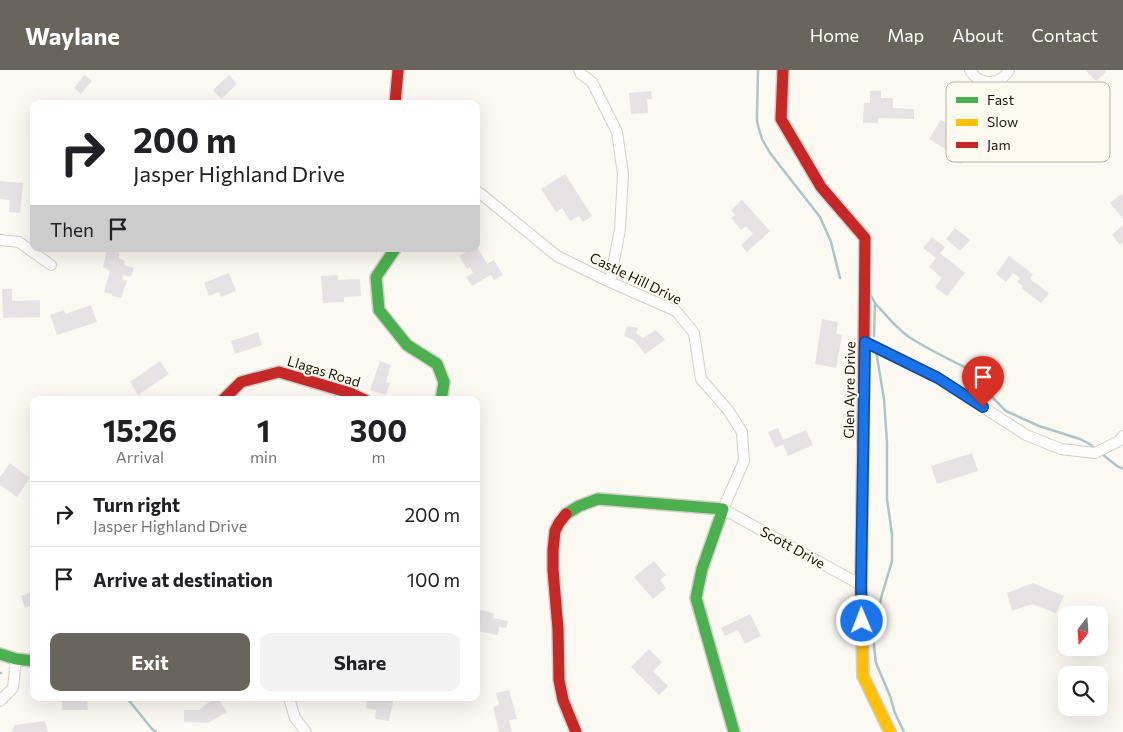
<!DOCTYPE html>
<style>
body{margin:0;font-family:Commissioner,sans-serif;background:#f2f2f2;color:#202124;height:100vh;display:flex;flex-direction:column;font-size:19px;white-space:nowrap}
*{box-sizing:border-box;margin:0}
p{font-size:16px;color:#757577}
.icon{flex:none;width:28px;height:28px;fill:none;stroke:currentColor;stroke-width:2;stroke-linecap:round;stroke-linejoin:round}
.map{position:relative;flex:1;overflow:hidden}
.sheet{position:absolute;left:30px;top:326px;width:450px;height:305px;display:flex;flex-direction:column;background:#fff;border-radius:10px;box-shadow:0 5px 20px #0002}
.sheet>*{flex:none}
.banner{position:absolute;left:30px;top:30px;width:450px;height:152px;border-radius:10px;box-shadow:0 5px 20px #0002;background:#fff;color:#202124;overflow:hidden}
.needle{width:32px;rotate:197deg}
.fabs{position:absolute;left:1058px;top:536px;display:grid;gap:10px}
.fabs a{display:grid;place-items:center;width:50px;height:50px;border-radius:10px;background:#fff;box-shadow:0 5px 20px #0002;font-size:25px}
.pin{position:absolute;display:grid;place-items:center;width:42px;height:42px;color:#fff;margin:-51px -21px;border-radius:50% 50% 50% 0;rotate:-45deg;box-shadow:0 0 5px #0007}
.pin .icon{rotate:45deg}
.me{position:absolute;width:55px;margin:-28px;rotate:359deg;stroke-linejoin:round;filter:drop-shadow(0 0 4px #0008)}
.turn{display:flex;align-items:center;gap:18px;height:105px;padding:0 20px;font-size:22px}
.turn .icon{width:65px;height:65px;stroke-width:2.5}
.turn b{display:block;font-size:35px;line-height:42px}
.then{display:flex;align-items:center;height:48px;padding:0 20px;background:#0003;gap:10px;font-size:19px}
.eta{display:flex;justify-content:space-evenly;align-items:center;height:85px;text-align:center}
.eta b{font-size:30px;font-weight:700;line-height:35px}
.primary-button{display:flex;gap:10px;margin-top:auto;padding:10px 20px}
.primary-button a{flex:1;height:58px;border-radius:10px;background:#69655c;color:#fff;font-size:20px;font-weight:700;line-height:58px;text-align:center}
.primary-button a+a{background:#f2f2f2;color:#202124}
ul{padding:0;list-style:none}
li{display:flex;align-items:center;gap:15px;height:65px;padding:0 20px;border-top:1px solid #e0e0e0}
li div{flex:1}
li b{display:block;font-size:19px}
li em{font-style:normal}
header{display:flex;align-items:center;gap:30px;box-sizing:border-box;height:70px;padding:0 25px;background:#69655c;color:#fff}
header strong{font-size:24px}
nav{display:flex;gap:28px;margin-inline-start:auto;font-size:18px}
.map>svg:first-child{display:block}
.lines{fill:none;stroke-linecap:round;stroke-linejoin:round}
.stream{stroke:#aac7c5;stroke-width:2.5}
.building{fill:#e8e2e4}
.street-casing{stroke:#d2cfc7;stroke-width:12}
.fast-casing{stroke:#d2cfc7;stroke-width:14}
.slow-casing{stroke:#d2cfc7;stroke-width:14}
.jam-casing{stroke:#d2cfc7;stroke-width:14}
.street{stroke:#fffefd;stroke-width:10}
.fast{stroke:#4caf50;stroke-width:11}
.slow{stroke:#ffc107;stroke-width:11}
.jam{stroke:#c62828;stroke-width:11}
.route-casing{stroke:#114b97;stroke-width:12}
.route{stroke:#1a73e8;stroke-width:9}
.labels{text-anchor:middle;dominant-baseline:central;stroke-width:4;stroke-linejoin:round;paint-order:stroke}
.street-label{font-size:14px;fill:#1a160b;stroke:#fffaef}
.key{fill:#fffaef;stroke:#bab6ab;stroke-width:1}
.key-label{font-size:14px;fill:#1a160b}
</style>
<header>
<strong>Waylane</strong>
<nav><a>Home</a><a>Map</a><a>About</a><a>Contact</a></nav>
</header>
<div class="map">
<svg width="1123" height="662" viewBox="0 0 1123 662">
<rect width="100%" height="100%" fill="#fcf9f2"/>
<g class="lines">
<!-- stream -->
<path class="stream" d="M758 0 757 44V52L762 69 770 83 820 147 831 172 840 208
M870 224 875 233 874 266
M875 233C886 245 896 258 909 267 929 280 951 290 972 301
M876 281 884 329 887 373V429L892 464V491L881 528 874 566V576L876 593 890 626 895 643 904 662
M987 310 992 320 993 328 1006 341 1039 356 1080 369 1088 373 1096 379
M1102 384 1117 396 1123 399
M0 603H1
M127 628 152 659 156 662"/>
</g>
<!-- building -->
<path class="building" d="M1087 0H1104L1106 2 1096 11 1086 1Z
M84 5 92 11 81 24 74 18Z
M229 5 237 14 221 29 213 20Z
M651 21 652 29H647L648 43 631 44 629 23Z
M870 21H881V28H893V38L914 39V49L878 48V53H863L864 33H870Z
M941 50 950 55 947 61 959 68 963 62 976 70 961 94 953 89 955 85 929 69Z
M565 104 592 146 583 152 579 146 570 151 562 138 556 142 541 119Z
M0 111 23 113 20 143 9 142 10 130 0 129Z
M1121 124 1123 126V149L1110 133Z
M742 130 770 161 747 182 741 175 753 164 746 156 741 160 731 148 735 145 731 140Z
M1123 155V172L1120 175 1112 165Z
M955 158 970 170 960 181 946 169Z
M932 167 945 177 940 183 965 203 947 226 935 217 942 208 929 197 936 188 923 178Z
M476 175 487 194 494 190 503 205 494 210 491 205 472 216 466 207 473 203 470 197 467 199 459 186 471 179H476Z
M107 179 119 183V188L125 191 124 195 134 198 131 207 123 205 122 209 127 211 121 228 112 226V224L104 222 110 201 103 197Z
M1009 186 1033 204 1030 209 1049 223 1041 233 1021 218 1023 216 1017 212 1020 208 1013 203 1006 212 996 204Z
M229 203 236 221 221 227 219 222 209 226 204 213Z
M338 205V210L360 209 361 226 344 227V232L323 233 321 206Z
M2 219H12V231L40 230V247L3 248Z
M91 235 97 252 57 265 50 245 64 240 65 244Z
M822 249 838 252 836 264 842 265 836 298 815 294Z
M627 256 638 258 636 263 643 268 656 260 665 270 645 284 634 270 624 266Z
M258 262 262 275 235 284 231 271Z
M160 291 169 304 138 325 130 312Z
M380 291 391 295 386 312 390 313 386 325 370 320Z
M778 358 783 370 806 360 813 375 788 386 783 374 775 378 768 362Z
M972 383 978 401 937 414 931 396Z
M10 393 30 408 17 427 0 415V407Z
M654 491 666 505 660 510 666 518 653 529 634 507Z
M1033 513 1064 526 1056 543 1032 534 1012 541 1007 523Z
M34 521V534L25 538 21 526Z
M476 539 494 543 493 548 508 551 506 558 499 557 498 565 477 561 479 552H476Z
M750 544 761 566 745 574 738 560 725 566 721 558Z
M649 579 662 592 653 601 668 616 659 625 631 597Z
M509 620 517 649 509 650 512 662H499L493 637 499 635 496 623Z
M57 628H87L88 640H62V632Z
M214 628H217L227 642 208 653 184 652V640H199Z
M367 628H394L389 651 375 649 376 640 366 638Z
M45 651 48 662H11L15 655Z"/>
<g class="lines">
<!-- street casing -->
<g class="street-casing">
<path id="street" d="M579 0 581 4 592 12 617 62 623 104 620 159 610 212
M970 0C979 16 1000 16 1009 0
M476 121 481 124 557 186 610 212 676 241 694 263 701 309 728 340 742 362 744 391 723 439 861 515
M0 170 19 172 51 195
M865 272 938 308 1026 365 1061 379 1095 383 1119 371 1123 366
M289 628 295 648 306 662
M0 631 13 618 16 589"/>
</g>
<!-- fast casing -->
<g class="fast-casing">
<path id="fast" d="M395 179 376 207 379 240 407 275 437 294 444 312 441 330
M566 444 579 436 598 429 723 439 702 499 696 528 734 662
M0 584 16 589 34 591"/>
</g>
<!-- slow casing -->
<g class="slow-casing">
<path id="slow" d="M863 373 861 515 863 606 890 662"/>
</g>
<!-- jam casing -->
<g class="jam-casing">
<path id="jam" d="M783 0 781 49 821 117 865 168 863 373
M395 34 398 0
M223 330 241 312 279 302 350 323 365 330
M566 444 559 453 555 461 553 480V500L558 559 559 610 563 630 576 662"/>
</g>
<!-- street -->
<use href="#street" class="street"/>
<!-- fast -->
<use href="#fast" class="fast"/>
<!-- slow -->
<use href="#slow" class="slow"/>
<!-- jam -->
<use href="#jam" class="jam"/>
</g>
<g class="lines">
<!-- route casing -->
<g class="route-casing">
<path id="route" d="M862 551 861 515 865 272 938 308 983 337"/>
</g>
<!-- route -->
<use href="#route" class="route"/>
</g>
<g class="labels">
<!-- street labels -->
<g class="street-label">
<text transform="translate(636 208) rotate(26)">Castle Hill Drive</text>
<text transform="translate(324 301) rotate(17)">Llagas Road</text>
<text transform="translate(849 320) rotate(-89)">Glen Ayre Drive</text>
<text transform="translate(793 477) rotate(29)">Scott Drive</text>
</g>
</g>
<!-- legend -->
<rect x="946" y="12" width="164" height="80" rx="8" class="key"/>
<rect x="956" y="27" width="22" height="6" fill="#4caf50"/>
<rect x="956" y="49" width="22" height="7" fill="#ffc107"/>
<rect x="956" y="72" width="22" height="6" fill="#c62828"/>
<g class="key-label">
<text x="987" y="35">Fast</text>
<text x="987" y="57">Slow</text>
<text x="987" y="80">Jam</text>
</g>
</svg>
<div class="fabs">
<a><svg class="needle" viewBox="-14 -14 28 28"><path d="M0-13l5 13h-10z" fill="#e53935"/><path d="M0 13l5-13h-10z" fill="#757577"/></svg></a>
<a><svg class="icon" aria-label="search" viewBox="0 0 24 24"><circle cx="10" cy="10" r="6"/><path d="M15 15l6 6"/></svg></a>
</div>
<div class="pin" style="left:983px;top:337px;background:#d93025"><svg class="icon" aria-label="arrive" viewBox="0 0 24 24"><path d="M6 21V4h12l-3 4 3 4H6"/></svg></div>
<svg class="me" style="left:862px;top:551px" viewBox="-20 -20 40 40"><circle r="17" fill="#1a73e8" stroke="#fff" stroke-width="3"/><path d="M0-11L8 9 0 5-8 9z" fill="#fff"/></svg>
<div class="banner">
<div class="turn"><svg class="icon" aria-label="right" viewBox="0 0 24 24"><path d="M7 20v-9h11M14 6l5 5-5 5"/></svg><div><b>200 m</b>Jasper Highland Drive</div></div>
<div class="then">Then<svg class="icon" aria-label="arrive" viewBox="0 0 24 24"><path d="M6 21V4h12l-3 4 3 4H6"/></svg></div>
</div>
<section class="sheet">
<div class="eta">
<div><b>15:26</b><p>Arrival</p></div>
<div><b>1</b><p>min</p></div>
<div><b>300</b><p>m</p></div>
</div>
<ul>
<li><svg class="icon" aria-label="right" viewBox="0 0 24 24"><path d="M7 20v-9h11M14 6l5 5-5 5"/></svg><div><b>Turn right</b><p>Jasper Highland Drive</p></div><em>200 m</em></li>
<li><svg class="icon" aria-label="arrive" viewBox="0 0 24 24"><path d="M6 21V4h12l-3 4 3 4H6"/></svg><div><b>Arrive at destination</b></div><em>100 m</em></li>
</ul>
<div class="primary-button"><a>Exit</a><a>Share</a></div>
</section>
</div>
